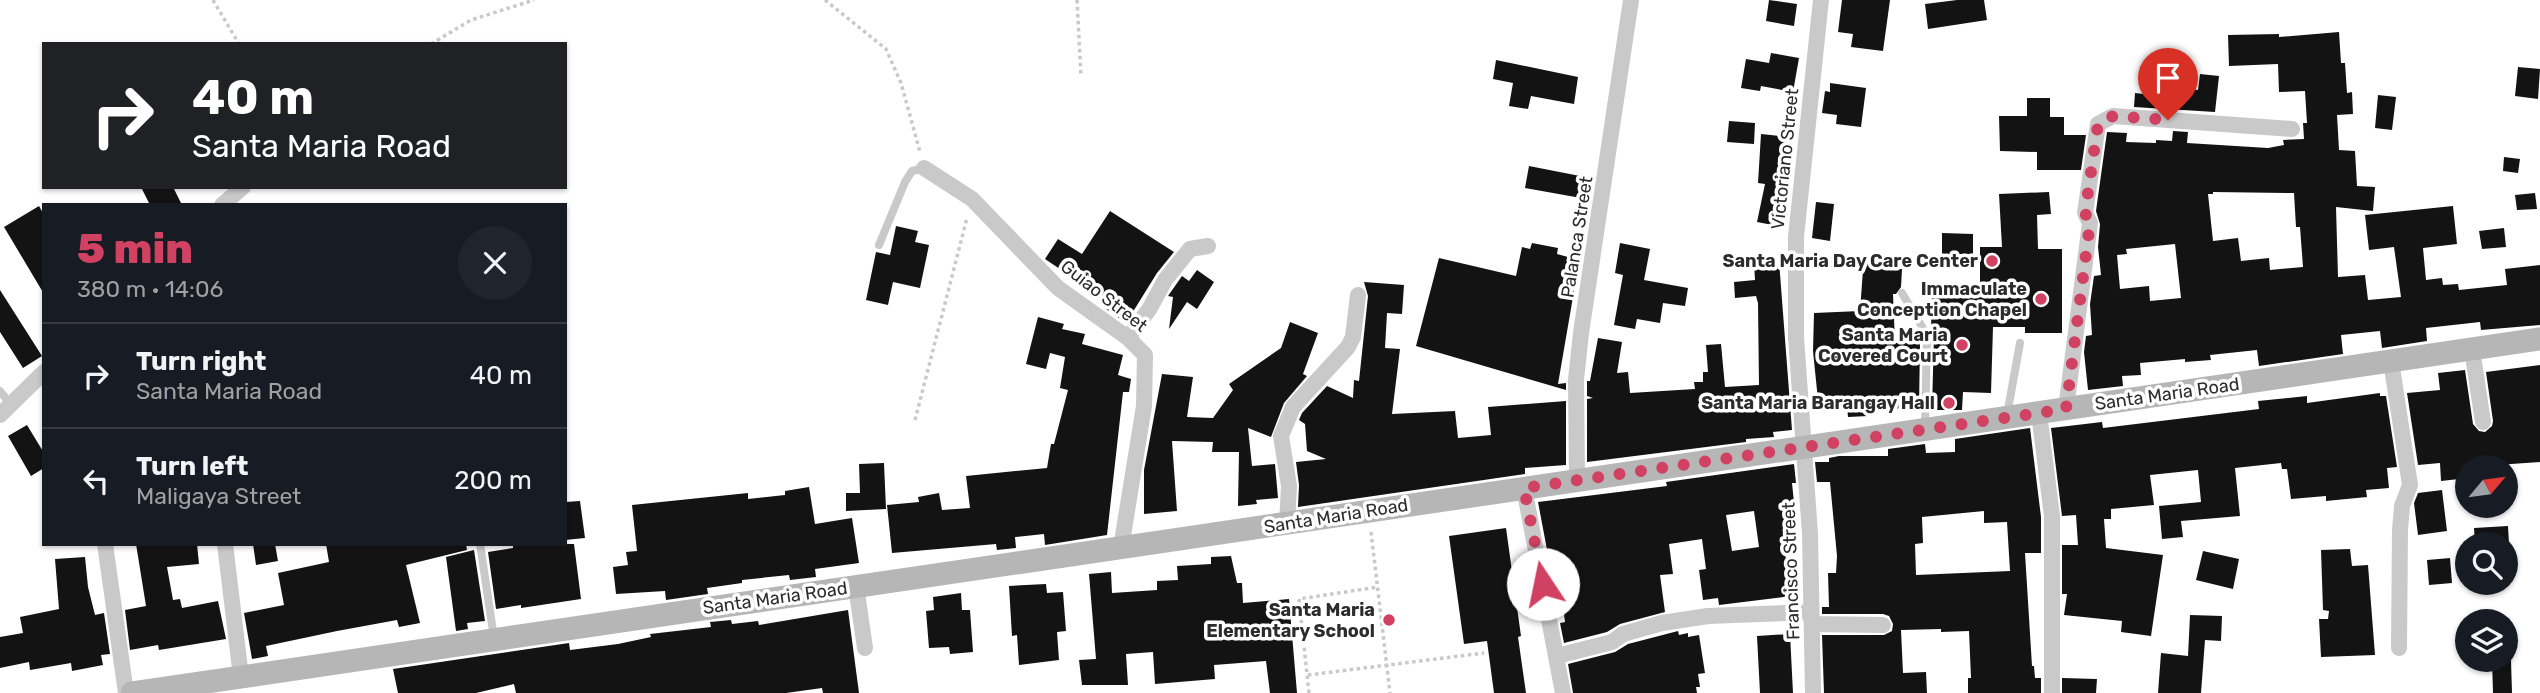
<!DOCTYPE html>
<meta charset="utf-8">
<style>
body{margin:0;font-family:Rubik,sans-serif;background:#20242c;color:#f1f3f6;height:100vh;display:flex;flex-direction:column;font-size:26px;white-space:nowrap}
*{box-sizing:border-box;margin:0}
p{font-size:23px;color:#9ea1a6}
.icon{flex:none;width:38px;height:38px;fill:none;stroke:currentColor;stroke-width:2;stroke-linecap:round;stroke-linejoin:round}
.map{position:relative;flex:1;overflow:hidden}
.side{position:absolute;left:42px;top:203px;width:525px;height:343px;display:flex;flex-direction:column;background:#171b24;border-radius:0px;box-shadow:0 2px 5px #0004}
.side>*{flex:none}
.guide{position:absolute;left:42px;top:42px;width:525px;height:147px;border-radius:0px;box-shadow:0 2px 5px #0004;background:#202124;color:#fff;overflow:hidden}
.needle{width:46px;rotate:61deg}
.fabs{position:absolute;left:2455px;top:455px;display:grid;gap:14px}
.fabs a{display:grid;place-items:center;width:63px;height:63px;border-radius:50%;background:#171b24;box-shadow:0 2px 5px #0004;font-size:35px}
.pin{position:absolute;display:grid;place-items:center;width:60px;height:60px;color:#fff;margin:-72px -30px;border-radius:50% 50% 50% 0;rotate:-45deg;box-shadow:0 0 7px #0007}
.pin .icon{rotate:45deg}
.me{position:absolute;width:77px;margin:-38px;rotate:349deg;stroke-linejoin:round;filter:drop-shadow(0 0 5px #0008)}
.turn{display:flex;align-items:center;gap:24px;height:147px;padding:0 35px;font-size:32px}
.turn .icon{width:91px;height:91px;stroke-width:2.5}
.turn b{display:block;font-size:49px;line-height:60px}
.round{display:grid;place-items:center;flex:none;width:74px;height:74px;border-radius:37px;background:#20242c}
.head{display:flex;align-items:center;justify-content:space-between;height:119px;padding:0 35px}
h1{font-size:42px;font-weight:800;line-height:52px;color:#d04162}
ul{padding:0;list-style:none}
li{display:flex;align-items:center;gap:21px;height:105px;padding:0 35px;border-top:2px solid #363941}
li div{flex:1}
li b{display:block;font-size:26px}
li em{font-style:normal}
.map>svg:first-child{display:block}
.building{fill:#131313;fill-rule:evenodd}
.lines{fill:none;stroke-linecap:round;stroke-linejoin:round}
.path{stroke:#c9c9c9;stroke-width:3.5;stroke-dasharray:3.5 3.5;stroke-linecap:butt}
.service{stroke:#c9c9c9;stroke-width:8}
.minor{stroke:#c9c9c9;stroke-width:16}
.secondary{stroke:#b6b6b6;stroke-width:23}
.route{stroke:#d04162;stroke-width:12;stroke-dasharray:0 21.6}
.poi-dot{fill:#d04162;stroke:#fff;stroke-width:2.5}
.labels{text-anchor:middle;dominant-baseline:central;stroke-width:7;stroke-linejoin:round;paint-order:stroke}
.street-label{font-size:18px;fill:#2c2c2c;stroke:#fff}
.poi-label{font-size:18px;font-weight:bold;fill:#2c2c2c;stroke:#fff;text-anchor:end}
</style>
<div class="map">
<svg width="2540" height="693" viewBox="0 0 2540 693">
<rect width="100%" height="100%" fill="#fff"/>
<!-- building -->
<path class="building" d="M1769 0 1797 4 1794 26 1766 21Z
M1842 0H1890L1883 51 1851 47 1853 34 1838 32Z
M1957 0H1984L1987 20 1928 29 1925 4Z
M2339 32 2341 63H2345L2347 93 2352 92 2353 114 2337 115 2339 150 2355 151 2357 186 2375 187 2373 211 2336 207 2338 277 2365 275 2368 300 2401 297 2394 247 2369 250 2365 215 2453 206 2457 244 2423 248 2426 280 2442 278 2443 285 2458 284 2459 290 2507 285 2505 269 2540 265V325L2481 330 2480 322 2426 328 2427 341 2382 348 2380 331 2341 335 2343 354 2259 366 2257 350 2210 355 2211 360 2185 362V359L2140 363 2141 375 2122 376 2123 386 2088 390 2084 352 2086 336 2092 335 2090 304 2094 276 2101 275 2098 247 2100 224 2096 211 2107 132 2127 133 2126 142 2156 143V140L2172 141 2173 131 2188 132 2187 143 2268 148 2284 145 2283 140 2304 139 2303 123H2307L2305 91 2279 92 2278 64 2229 66 2228 35 2279 34V37ZM2213 192 2294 193 2296 227H2300L2303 267 2270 270 2269 258 2241 261 2238 238 2213 241 2208 194H2213ZM2175 244 2181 298 2150 301 2149 286 2120 289 2117 255 2127 254 2126 249Z
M1771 53 1799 58 1793 92 1761 86 1760 91 1741 88 1746 59 1769 63Z
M1496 60 1578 77 1574 104 1531 96 1528 109 1509 106 1513 83 1493 79Z
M2518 67 2540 69 2538 99 2515 96Z
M2200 74 2219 76 2215 112 2134 107 2135 93 2160 96 2161 86 2198 90Z
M1830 83 1866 88 1861 127 1836 124 1837 115 1822 113 1825 91 1830 92Z
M2378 95 2396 97 2392 130 2375 128Z
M2027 98H2050V117H2064V135H2086L2081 170H2037V152L2000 151 1999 116H2027Z
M1729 121 1755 123 1754 144 1727 142Z
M1761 134 1790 137 1787 183 1778 226 1757 222 1765 184 1758 183Z
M2504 157 2520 159 2518 173 2503 171Z
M1529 166 1585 177 1581 198 1525 188Z
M141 187H173L182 205H150Z
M2049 192 2051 214 2037 215 2038 249H2062V333H2025V327H1993L1991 393 1963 392 1962 410H1936V408H1932L1934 335 1931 329 1932 297H1937L1938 284 1980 285V247H2002L1999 194Z
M2535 193 2537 209 2517 210 2515 195Z
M1816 202 1834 204 1830 241 1812 238Z
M39 206 44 215V294L4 227Z
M1110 211 1174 252 1157 273 1126 323 1102 306 1106 300 1045 259 1058 239 1082 254Z
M896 226 918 231 915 242 929 245 920 288 893 282 888 305 866 300 876 252 890 255Z
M2504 228 2506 247 2482 249 2479 231Z
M1942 233 1973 234V254H1942Z
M1532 243 1558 248 1557 254 1568 257 1567 263 1572 264 1567 289 1574 291 1558 384 1566 383V390L1416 346 1439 258 1516 276 1522 247 1530 249Z
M1620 243 1650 249 1644 280 1688 288 1685 306 1663 303 1660 323 1637 319 1635 329 1614 325 1623 275 1615 273Z
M1864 256 1892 258 1891 269H1902L1901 287 1896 294H1893L1895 343 1920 342 1919 408 1868 409V416L1848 417 1847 407 1819 410 1813 351 1814 313 1860 311Z
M1779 261 1792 430 1773 432 1774 437 1746 439V442L1587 462V399L1593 398 1587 396V381H1590L1598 338 1622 342 1617 373 1628 372 1630 393 1695 389 1694 382H1703V372H1708L1706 345 1721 344 1725 387 1759 385 1758 303 1756 296 1735 298 1734 282 1755 280 1754 262Z
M1197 270 1214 282 1197 309 1187 302 1169 329 1173 297 1168 296 1182 276 1189 281Z
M1364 282 1404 285 1402 314 1387 313 1385 348 1400 349 1392 414 1455 411 1458 438 1491 435 1488 407 1566 401V465L1525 468V474L1298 507 1299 485 1296 462 1326 459 1307 451 1305 424 1299 420 1302 413 1327 386 1353 398 1354 380 1359 381 1368 296Z
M0 290 42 356 23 368 0 332Z
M1038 317 1064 324 1062 329 1085 334 1082 344 1123 355 1118 375 1131 379 1129 392H1123L1107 535 1045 545 1044 534 1015 537 1016 548 997 550 996 544 892 553 887 505 919 502 918 497 939 493 942 510 970 508 966 476 1047 468 1051 444H1054L1068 390 1060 388 1065 357 1050 353 1046 369 1026 364Z
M1290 322 1318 333 1303 374 1307 376 1284 403 1271 437 1248 428 1252 466 1275 464 1278 498 1256 500 1257 504 1238 506 1239 452H1212L1213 442 1172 441 1177 511 1144 514V470L1162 374 1193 377 1187 417 1213 418 1233 390 1229 384 1281 348Z
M2540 365V462L2468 467V478L2441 481 2440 463 2418 465 2407 393 2440 390 2438 373 2465 370 2473 424 2479 431 2485 432 2492 426 2493 421 2486 372Z
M2380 393V396H2386L2397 467 2387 468 2389 488 2366 490 2367 497 2326 501V496L2291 499 2287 469H2282L2281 463 2235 468 2240 516 2181 521 2183 537 2162 539 2159 506 2201 502 2198 470 2150 475 2154 505 2111 509V519H2104L2106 548 2163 555 2151 636 2121 632 2122 621 2064 615 2067 594H2062V545H2078L2076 515 2062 516 2051 428 2102 422 2103 428 2259 409 2258 401 2307 396V403Z
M27 425 44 453V468L31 476 8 436Z
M2030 428 2041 517V553H2025L2032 666H2034L2035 678H2041V693H1968V678H1971L1969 631 1941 632V629L1901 630 1903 673 1926 672 1927 693H1824L1822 635H1884L1892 631 1893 624 1889 616 1883 614H1822V607H1829L1828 573H1836L1837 556 1830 482H1817L1815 462H1829V458L1839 456H1888V449L1925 444 1926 453 1955 452V439ZM1984 511V523L2007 522 2010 571 1916 575 1915 544 1923 543 1922 517Z
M884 463 886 509 846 511V493H860L859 464Z
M1794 464 1796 483H1792L1796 522 1787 523 1791 551 1785 552 1791 596 1719 605 1718 598 1703 600 1699 570 1706 569 1702 539 1669 544 1673 574 1660 575 1665 612 1620 624 1607 632 1564 643 1560 623 1565 622 1561 591 1555 592 1538 502 1667 486 1666 482ZM1754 511 1759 547 1732 551 1726 515Z
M809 487 815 524 852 518 859 563 815 569 816 577 790 580 789 575 742 580V583L707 588 708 594 666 600 665 591 616 594 613 567 628 565 626 552 637 551 632 505 748 493V499L785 495V491Z
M2442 490 2447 531 2418 535 2414 503 2418 493Z
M580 501 585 538 565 540V502Z
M2508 526 2509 544H2475L2474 528Z
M1506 528 1521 636 1518 637 1526 693H1494L1487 641 1464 644 1449 536Z
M136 544H197L199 564 167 567 173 600 180 599 182 608 218 601 226 639 159 650 158 645 130 650 125 610 146 606Z
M253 544H275L278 561 256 565Z
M326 544H466L467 550 406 565 420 623 399 627 397 620 337 631 266 646 268 656 252 659 244 613 284 605 278 573 329 562Z
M513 544H574L581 599 521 608V605L496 609 488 552 513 548Z
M2350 549 2352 566 2368 565 2375 655 2321 657 2319 619H2328L2329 611 2323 610 2321 550Z
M474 550 485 621 467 623 468 629 456 631 446 557Z
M2203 551 2239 559 2233 589 2196 580Z
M1231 556 1237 583H1242L1243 603 1289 599 1297 693H1270L1266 661 1214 665 1215 679 1155 684 1153 652 1126 654 1128 685H1082L1079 660 1096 659 1089 574 1111 572 1112 593 1157 590V581L1178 580 1177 566 1211 564V557Z
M85 557 88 587 95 615 104 613 110 654 101 655 103 665 72 671 71 663 30 670 29 662 0 668V637L23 633 20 617 59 609 55 559Z
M2450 558 2452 583 2429 585 2427 560Z
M1046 584 1047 593 1063 592 1066 631 1057 632 1059 660 1019 665 1017 635 1012 636 1009 586Z
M961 593 962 610H970L973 652 950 654 949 647 929 648 926 611 934 610 933 597Z
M848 610 859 693H823L822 688 786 693H516L514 684 476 693H398L393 669 569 643 570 650 618 644 651 637 650 634 711 627 710 622 731 620 732 624 758 621 759 625Z
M2190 615 2222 616 2221 641 2205 640 2201 693H2158L2161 653 2188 656Z
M1678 631 1679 635 1688 633V637L1699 635 1705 673 1698 674 1700 687H1696L1697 693H1573L1568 664 1615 652 1628 644Z
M1790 634 1793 693H1760L1757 636Z
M2492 660H2511L2512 693H2493Z
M2062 678 2097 679 2096 693H2062Z"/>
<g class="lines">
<!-- path -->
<path class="path" d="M213 0 239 44
M825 0 886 49 901 83 920 152
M1077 0 1081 76
M431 44 471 20 534 0
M915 420 967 218
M1371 532 1390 693
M1308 675 1484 653
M1309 693 1299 599 1378 587"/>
<!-- service -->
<path class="service" d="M879 245 905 182 912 171 924 168
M1902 293 1927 335 1925 427
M0 391 11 405
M2007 415 2020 343
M480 544 494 638"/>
<!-- minor -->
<path class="minor" d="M924 168 972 199 1058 288 1128 338 1145 355 1144 406 1121 548
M222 205 243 187
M1128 338 1150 308 1165 280 1190 249 1208 246
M2472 349 2483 422
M2391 361 2410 485 2402 506 2400 530 2399 648
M2066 409 2090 223 2085 213 2098 124 2113 116 2292 129
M2039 413 2052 516V693
M0 415 44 372
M1577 481 1576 380 1581 333 1631 0
M1524 488 1563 693
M1287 524 1289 486 1281 436 1293 407 1348 347 1353 337 1358 295
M105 544 126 693
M225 544 241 677
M856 586 865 648
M1812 624 1883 625
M1557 656 1612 642 1623 634 1662 623 1708 616 1811 612
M1813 693 1810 534 1796 337V237L1821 0"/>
<!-- secondary -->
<path class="secondary" d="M132 693 2540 339"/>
</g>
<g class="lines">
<!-- route -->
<path class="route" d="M1543 584 1524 488 2066 409 2090 223 2085 213 2098 124 2113 116 2168 120"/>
</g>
<!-- markers -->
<g class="poi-dot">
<circle cx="1992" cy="261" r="7"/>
<circle cx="2041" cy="299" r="7"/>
<circle cx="1962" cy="345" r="7"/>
<circle cx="1949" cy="403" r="7"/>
<circle cx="1389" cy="620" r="7"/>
</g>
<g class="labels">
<!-- street labels -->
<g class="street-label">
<text transform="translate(1785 159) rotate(-84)">Victoriano Street</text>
<text transform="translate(1577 237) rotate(-81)">Palanca Street</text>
<text transform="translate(1104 296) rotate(38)">Guiao Street</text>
<text transform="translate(2167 394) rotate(-8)">Santa Maria Road</text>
<text transform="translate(1336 516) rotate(-9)">Santa Maria Road</text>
<text transform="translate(1791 571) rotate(-92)">Francisco Street</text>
<text transform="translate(775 598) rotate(-8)">Santa Maria Road</text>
</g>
<!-- poi labels -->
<g class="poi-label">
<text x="1978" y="261">Santa Maria Day Care Center</text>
<text x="2027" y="289">Immaculate<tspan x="2027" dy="21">Conception Chapel</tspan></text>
<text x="1948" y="335">Santa Maria<tspan x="1948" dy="21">Covered Court</tspan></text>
<text x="1935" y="403">Santa Maria Barangay Hall</text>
<text x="1375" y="610">Santa Maria<tspan x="1375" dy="21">Elementary School</tspan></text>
</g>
</g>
</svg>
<div class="fabs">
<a><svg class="needle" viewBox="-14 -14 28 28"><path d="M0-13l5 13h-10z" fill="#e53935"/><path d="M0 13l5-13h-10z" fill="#9ea1a6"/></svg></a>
<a><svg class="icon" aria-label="search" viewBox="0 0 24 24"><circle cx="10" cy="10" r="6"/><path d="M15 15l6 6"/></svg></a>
<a><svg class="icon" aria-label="layers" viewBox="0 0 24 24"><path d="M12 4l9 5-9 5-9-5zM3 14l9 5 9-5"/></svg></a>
</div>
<div class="pin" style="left:2168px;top:120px;background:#d93025"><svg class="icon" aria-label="arrive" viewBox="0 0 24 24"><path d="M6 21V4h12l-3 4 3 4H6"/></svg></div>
<svg class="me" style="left:1543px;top:584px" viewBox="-20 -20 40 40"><circle r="19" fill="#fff"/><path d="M0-13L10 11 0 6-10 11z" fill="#d04162"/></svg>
<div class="guide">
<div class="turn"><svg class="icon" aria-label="right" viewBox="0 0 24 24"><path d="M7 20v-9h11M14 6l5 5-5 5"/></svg><div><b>40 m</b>Santa Maria Road</div></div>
</div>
<section class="side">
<div class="head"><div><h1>5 min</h1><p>380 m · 14:06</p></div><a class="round"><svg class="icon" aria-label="close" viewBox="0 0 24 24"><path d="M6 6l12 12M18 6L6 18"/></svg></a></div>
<ul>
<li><svg class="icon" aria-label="right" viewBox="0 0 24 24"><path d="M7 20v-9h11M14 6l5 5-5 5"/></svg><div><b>Turn right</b><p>Santa Maria Road</p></div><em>40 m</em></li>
<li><svg class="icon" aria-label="left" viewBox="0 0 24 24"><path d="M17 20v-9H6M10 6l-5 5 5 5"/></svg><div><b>Turn left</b><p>Maligaya Street</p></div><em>200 m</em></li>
</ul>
</section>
</div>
